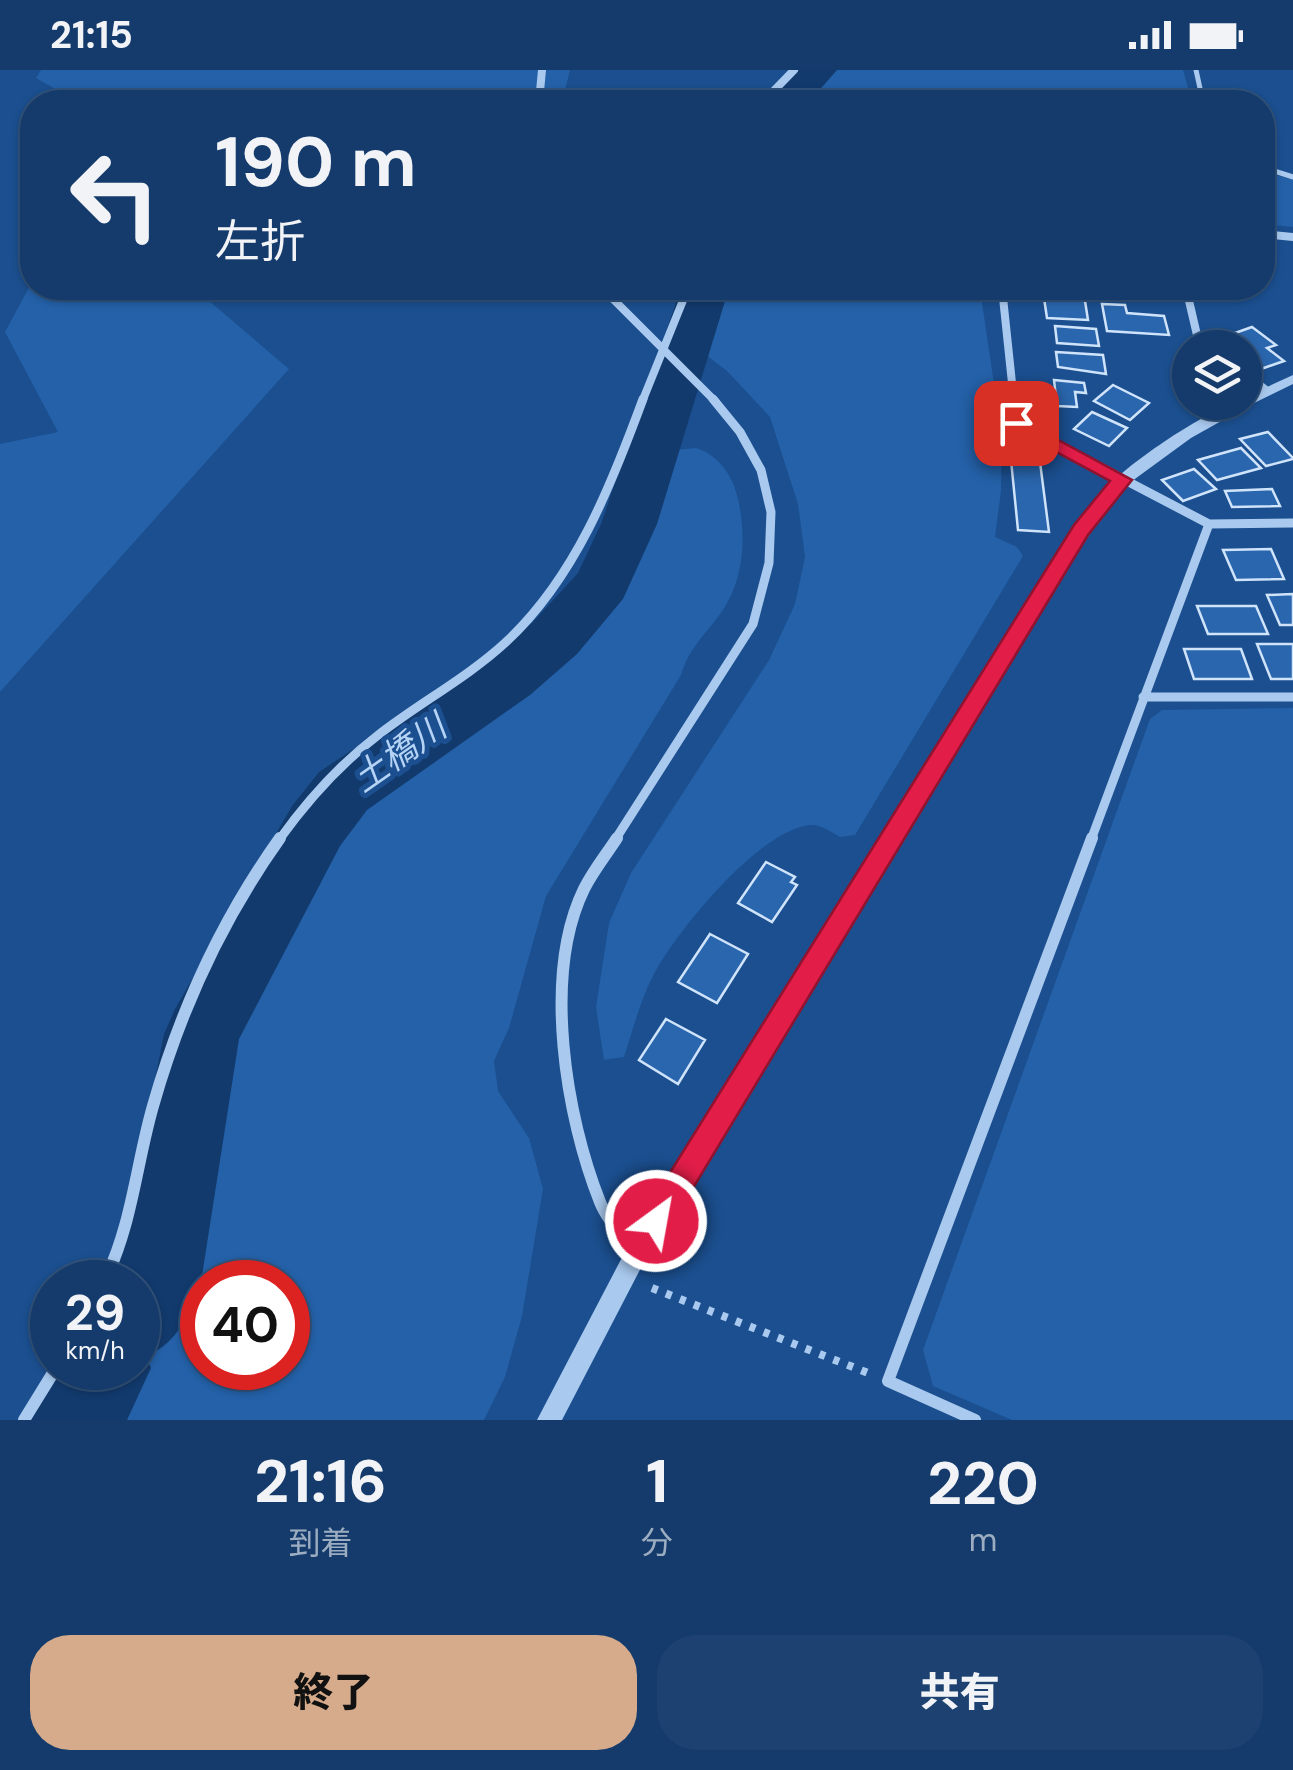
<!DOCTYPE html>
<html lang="ja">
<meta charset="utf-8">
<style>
body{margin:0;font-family:"DM Sans","Noto Sans JP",sans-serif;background:#1d4271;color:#f1f3f6;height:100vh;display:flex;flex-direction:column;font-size:38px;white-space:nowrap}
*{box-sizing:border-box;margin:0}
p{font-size:32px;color:#9dadc1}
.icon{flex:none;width:55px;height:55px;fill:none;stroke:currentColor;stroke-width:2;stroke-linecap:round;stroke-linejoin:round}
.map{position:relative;height:1350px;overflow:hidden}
.details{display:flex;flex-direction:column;background:#143b6b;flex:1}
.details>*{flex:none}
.hud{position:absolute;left:20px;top:20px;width:1255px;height:210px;border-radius:40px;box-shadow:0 2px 8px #0004,0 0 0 2px #33557e;background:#143b6b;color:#f1f3f6;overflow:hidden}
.tools{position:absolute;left:1172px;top:260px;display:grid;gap:20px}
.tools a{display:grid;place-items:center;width:90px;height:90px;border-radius:50%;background:#143b6b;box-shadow:0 2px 8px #0004,0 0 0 2px #33557e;font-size:50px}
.speed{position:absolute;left:30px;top:1190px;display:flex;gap:20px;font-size:50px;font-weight:700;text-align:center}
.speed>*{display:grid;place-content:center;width:130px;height:130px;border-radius:50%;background:#143b6b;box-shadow:0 2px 8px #0004,0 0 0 2px #33557e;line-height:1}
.speed small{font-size:25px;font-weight:400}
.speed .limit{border:15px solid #d22;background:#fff;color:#111}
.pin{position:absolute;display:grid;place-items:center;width:85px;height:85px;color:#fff;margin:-42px;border-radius:20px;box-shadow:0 5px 15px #0006}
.me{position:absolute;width:110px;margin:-55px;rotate:32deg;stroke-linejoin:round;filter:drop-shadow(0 0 8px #0008)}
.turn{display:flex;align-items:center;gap:35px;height:210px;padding:0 30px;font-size:45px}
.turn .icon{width:130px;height:130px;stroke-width:2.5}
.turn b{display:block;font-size:70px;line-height:85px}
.eta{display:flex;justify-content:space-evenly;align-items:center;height:170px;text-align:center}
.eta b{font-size:60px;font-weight:800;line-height:70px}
.button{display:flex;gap:20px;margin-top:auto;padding:20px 30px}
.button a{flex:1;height:115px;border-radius:40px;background:#d6ab8b;color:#111;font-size:40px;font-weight:800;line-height:115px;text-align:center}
.button a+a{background:#1d4271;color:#f1f3f6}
.status{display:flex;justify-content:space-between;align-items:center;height:70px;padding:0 50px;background:#143b6b;direction:ltr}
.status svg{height:28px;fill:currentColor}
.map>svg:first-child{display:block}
.green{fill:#2461a8;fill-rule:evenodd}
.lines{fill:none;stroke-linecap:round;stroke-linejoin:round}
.stream{stroke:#9cc4f0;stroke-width:8}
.river{fill:#123a6d;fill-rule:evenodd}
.building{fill:#2a66ad;stroke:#cfe3fa;stroke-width:2.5}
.path{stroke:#a9c9ee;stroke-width:8;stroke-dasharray:6 9;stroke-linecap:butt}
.service{stroke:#a9c9ee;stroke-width:5}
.minor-far2{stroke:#a9c9ee;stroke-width:8}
.minor-far1{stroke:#a9c9ee;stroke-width:9}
.minor{stroke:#a9c9ee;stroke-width:12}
.tertiary{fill:#a9c9ee;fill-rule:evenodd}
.route{fill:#e11d48;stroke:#92132f;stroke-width:2.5}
.labels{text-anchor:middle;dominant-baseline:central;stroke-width:10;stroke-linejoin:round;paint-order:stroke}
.water-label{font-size:35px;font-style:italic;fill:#b5d3f5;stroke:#1b4f8f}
</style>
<div class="status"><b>21:15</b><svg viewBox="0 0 49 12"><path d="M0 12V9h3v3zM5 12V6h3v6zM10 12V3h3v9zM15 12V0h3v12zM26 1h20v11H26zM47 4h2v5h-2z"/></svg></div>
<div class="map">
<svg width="1293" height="1350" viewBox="0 0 1293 1350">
<rect width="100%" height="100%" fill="#1b4f8f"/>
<!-- green -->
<path class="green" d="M41 0H570L562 32H78L36 8Z
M825 0H1183L1192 32H799Z
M1262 101 1293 110V157L1263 154Z
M32 212V218H194L289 299 0 622V374L58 362 5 262Z
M715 218H958L981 226 1002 368 1001 421 995 467 1017 477 1023 486 855 765 840 767C831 762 822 755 812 755 761 757 675 863 653 906 640 931 633 960 624 987L604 990 596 937 609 853 631 803 769 590 795 534 805 487 798 434 770 347 727 301 698 279Z
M696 378C719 385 733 406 738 429 747 469 744 513 718 547 702 568 689 579 681 605L546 826 509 958 494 991 498 1021 529 1068 543 1119 522 1246 505 1307 484 1350H90L122 1298H138V1273L171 1220 213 966 322 761 348 728 508 617 559 575 612 515 665 381ZM288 1212V1298H202V1212Z
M1293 638V1350H1012L933 1316 923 1280 1150 649 1162 640Z"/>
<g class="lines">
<!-- stream -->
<path class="stream" d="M799 21 893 32
M1262 67H1267"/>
<!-- river -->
<path class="river" d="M796 0H837L809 32H768Z
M681 218H729L657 454 623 529 577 584 530 625 367 740 340 776 239 969 201 1212C187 1245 180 1272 146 1286L151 1298 127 1350H31L56 1298H138V1212H109L118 1198 164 964 175 939 292 736 319 702 486 591 533 552 578 503 601 454Z"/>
</g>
<!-- building -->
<path class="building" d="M1044 228 1085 231 1088 250 1047 248Z
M1102 234 1125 235 1127 243 1164 246 1169 265 1107 261Z
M1055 256 1096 259 1099 276 1057 273Z
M1252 257 1276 275 1267 278 1284 291 1261 299 1245 287V278H1233L1221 268Z
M1056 282 1103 285 1106 304 1058 297Z
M1054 310 1084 313 1086 323 1075 322 1077 337 1057 336Z
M1113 315 1149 333 1130 350 1094 331Z
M1092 342 1127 358 1109 376 1074 359Z
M1268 362 1293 388V389L1266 396 1240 369Z
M1241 378 1261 398 1217 410 1198 390Z
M1011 390 1040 392 1049 462 1018 460Z
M1194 399 1216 419 1183 431 1162 410Z
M1272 419 1280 436 1232 437 1225 421Z
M1271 479 1284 509 1236 510 1223 480Z
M1293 524V555H1280L1267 525Z
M1197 536H1256L1268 564H1208Z
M1257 574H1293V609H1271Z
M1184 579H1241L1252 609H1194Z
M766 792 795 807 791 812 797 815 772 852 738 833Z
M710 864 748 884 717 933 678 912Z
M666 949 705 970 678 1014 639 990Z"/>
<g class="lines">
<!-- path -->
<path class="path" d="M652 1218 868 1303"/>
<!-- service -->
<path class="service" d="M1196 0 1203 32
M1262 97 1293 107"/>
<!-- minor-far2 -->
<path class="minor-far2" d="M539 32 542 0
M763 32 794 0
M1262 164 1293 167
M602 218 716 332
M1002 218 1014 332
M1186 218 1197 265 1213 278
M1245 303 1266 320
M642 332 688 218"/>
<!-- minor-far1 -->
<path class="minor-far1" d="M1014 329 1016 353 1209 454 1293 453
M1143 627H1293
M279 770C307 731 339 695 377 666 419 633 467 608 506 572 575 508 611 416 643 329
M615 770 753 554 769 493 771 442 761 400 740 362 713 329
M1091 770 1209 454"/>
<!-- minor -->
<path class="minor" d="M617 768C606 785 593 801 584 819 542 905 566 1047 600 1132 607 1150 624 1167 635 1182
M104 1212C132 1156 136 1095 153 1036 180 941 223 848 280 768
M24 1350 56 1298
M975 1350 888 1311 1092 768"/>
<!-- tertiary -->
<path class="tertiary" d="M1293 305V314L1248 336 1191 368 1128 414 1086 464 644 1192 562 1350H537L628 1176 1076 456C1089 440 1102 422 1117 408 1137 388 1218 332 1245 332V327Z"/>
</g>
<!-- route -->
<path class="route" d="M1016 347 1132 410 1088 465 667 1161 656 1166 646 1161 642 1151 646 1141 1074 455 1110 411 1010 357 1007 353Z"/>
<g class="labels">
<!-- water labels -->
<g class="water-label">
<text transform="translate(399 683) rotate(-35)">土橋川</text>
</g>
</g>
</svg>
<div class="tools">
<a><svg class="icon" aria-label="layers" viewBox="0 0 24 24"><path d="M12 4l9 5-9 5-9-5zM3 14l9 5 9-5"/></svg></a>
</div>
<div class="speed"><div>29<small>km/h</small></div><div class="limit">40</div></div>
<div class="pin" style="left:1016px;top:353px;background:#d93025"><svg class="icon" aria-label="arrive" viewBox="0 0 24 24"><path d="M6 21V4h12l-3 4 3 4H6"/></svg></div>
<svg class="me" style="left:656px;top:1151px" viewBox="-20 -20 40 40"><circle r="17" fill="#e11d48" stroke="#fff" stroke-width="3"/><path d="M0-11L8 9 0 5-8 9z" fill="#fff"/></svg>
<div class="hud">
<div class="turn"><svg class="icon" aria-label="left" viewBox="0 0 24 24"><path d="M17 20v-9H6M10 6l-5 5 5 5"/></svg><div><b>190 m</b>左折</div></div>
</div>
</div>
<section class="details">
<div class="eta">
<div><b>21:16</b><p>到着</p></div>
<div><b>1</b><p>分</p></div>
<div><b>220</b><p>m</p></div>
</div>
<div class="button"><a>終了</a><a>共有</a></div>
</section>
